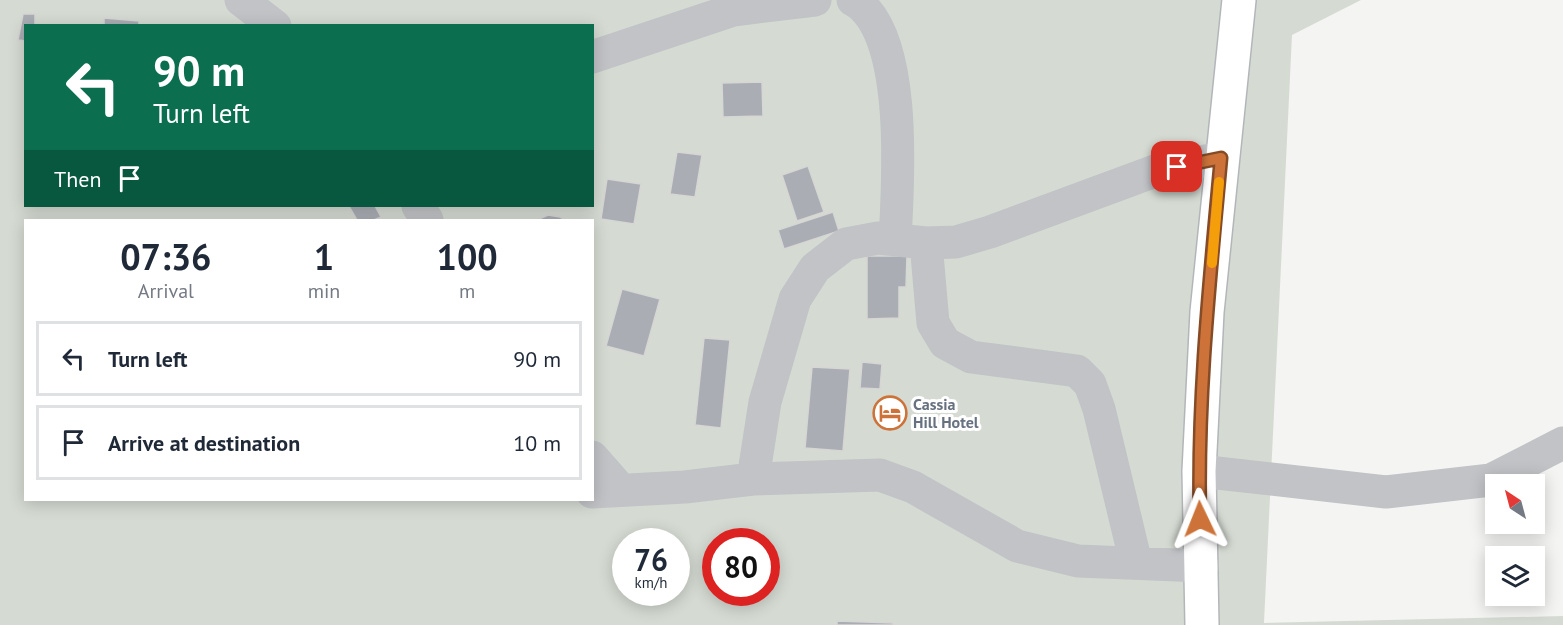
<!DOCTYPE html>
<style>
body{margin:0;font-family:"PT Sans",sans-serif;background:#f2f2f3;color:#1f2937;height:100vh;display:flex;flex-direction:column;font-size:22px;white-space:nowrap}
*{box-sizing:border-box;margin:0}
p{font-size:20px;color:#747a83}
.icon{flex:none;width:33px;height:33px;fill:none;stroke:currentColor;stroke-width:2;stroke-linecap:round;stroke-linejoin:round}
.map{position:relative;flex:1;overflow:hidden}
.side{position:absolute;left:24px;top:219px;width:570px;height:282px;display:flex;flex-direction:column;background:#fff;border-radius:0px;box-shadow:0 3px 15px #0003}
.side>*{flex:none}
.guide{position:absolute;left:24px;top:24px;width:570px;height:183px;border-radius:0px;box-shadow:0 3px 15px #0003;background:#0b6e4f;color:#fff;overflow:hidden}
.needle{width:39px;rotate:324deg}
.buttons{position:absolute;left:1485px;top:474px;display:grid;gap:12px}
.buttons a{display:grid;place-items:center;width:60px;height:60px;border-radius:0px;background:#fff;box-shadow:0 3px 15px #0003;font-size:30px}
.speed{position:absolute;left:612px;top:528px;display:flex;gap:12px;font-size:30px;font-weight:700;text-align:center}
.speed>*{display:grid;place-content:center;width:78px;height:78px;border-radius:50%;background:#fff;box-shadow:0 3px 15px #0003;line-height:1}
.speed small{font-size:15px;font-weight:400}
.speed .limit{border:9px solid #d22;background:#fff;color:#111}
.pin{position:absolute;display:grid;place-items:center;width:51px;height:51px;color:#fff;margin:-26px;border-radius:12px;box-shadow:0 3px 9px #0006}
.me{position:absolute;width:66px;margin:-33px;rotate:358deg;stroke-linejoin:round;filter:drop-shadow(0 0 4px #0008)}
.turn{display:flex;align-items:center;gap:21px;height:126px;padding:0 30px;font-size:27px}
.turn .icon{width:78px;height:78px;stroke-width:2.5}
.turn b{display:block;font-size:42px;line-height:51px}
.then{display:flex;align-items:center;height:57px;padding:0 30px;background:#0003;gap:12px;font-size:22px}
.eta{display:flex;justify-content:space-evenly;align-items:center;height:102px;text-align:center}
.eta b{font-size:36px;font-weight:700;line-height:42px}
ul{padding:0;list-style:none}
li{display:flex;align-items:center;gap:18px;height:75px;margin:0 12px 9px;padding:0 18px;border:3px solid #e0e1e3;border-radius:0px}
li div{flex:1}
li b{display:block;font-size:22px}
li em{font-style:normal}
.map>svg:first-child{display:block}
.green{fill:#d5dbd3;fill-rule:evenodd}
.building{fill:#aaaeb4;stroke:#d6d6d4;stroke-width:1.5}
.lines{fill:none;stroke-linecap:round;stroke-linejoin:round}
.highway-casing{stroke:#b3b6b9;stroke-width:36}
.minor{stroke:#c1c3c6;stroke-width:33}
.highway{stroke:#fff;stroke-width:33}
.route-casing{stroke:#854b26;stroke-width:15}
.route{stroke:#cd733a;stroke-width:10}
.slow{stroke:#f59e0b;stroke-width:10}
.labels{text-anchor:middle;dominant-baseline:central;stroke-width:6;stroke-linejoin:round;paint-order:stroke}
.poi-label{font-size:16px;font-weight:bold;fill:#67717f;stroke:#fff;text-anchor:start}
</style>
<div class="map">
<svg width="1563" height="625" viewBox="0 0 1563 625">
<rect width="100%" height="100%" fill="#f4f5f2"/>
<!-- green -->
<path class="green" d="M0 0H1361L1292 35 1264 623 1563 616V625H0ZM26 26H592V206H26ZM26 220H592V500H26ZM626 542H676V592H626ZM716 542H766V592H716Z"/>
<!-- building -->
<path class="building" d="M23 14H35V25L37 26H26V41L18 40Z
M104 18 139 21V26H104Z
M762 82 763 116 723 117 722 83Z
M677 152 702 155 695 197 670 194Z
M808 166 824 212 797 221 782 175Z
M607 179 641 184 634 224 601 219Z
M349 206H375L381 217 374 220H357Z
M833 212 839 231 784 249 778 230Z
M548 215 560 217 565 220H537Z
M867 256H907L906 287H899V318L867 319Z
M622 289 660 299 644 356 606 346Z
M704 338 730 340 721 428 695 425Z
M862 362 882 364 880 389 860 388Z
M812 367 850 369 843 451 805 448Z
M837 621 893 623V625H837Z"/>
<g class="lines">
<!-- highway casing -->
<g class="highway-casing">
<path id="highway" d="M1202 625 1199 471 1207 312 1239 0"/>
</g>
<!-- minor -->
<path class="minor" d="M241 0 275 26
M853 0C909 30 898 184 895 240
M592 57 733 10 815 0
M418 206 427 220
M926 243 933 323 945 343 971 357 1077 371 1090 384 1099 409 1136 563
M592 457 621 490
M1199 471 1386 492 1491 480 1563 443
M753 479 765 402 795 299 815 268 846 244 878 238 926 243 956 242 990 232 1155 171 1221 158
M592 492 685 487 753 479 880 475 913 487 1017 546 1078 561 1202 566"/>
<!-- highway -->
<use href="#highway" class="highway"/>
</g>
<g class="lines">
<!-- route casing -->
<g class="route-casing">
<path id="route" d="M1177 167 1221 158C1210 278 1197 399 1200 519"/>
</g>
<!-- route -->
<use href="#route" class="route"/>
<!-- slow -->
<path class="slow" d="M1212 263 1219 182"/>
</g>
<!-- icons -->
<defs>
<g id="hotel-ring" transform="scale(1.725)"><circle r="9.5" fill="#fff" stroke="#cd733a" stroke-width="1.5"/><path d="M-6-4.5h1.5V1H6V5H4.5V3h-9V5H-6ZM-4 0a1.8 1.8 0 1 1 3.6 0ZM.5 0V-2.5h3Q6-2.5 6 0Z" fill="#cd733a"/></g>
</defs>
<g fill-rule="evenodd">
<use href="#hotel-ring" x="890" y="413"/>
</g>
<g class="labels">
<!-- poi labels -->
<g class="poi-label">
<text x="913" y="404">Cassia<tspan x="913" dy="18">Hill Hotel</tspan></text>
</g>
</g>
</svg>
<div class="buttons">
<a><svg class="needle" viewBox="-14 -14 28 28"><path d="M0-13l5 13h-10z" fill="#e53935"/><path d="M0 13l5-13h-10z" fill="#747a83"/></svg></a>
<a><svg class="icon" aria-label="layers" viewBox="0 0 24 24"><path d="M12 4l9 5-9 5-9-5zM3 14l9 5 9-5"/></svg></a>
</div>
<div class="speed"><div>76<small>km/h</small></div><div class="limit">80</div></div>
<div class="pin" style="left:1177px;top:167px;background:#d93025"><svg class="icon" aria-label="arrive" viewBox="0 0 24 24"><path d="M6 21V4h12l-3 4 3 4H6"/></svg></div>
<svg class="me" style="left:1200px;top:519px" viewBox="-20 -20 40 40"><path d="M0-17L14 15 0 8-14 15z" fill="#cd733a" stroke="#fff" stroke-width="4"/></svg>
<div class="guide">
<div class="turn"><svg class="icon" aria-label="left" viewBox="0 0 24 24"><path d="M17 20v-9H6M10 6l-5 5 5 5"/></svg><div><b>90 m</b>Turn left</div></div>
<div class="then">Then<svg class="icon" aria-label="arrive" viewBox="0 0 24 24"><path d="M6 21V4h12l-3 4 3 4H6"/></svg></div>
</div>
<section class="side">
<div class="eta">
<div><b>07:36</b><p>Arrival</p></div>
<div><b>1</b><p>min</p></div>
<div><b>100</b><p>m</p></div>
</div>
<ul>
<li><svg class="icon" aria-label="left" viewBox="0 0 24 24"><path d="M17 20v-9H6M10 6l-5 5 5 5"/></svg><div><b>Turn left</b></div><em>90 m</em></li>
<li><svg class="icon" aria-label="arrive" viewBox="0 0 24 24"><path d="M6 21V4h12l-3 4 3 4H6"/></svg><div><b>Arrive at destination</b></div><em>10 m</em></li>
</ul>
</section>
</div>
